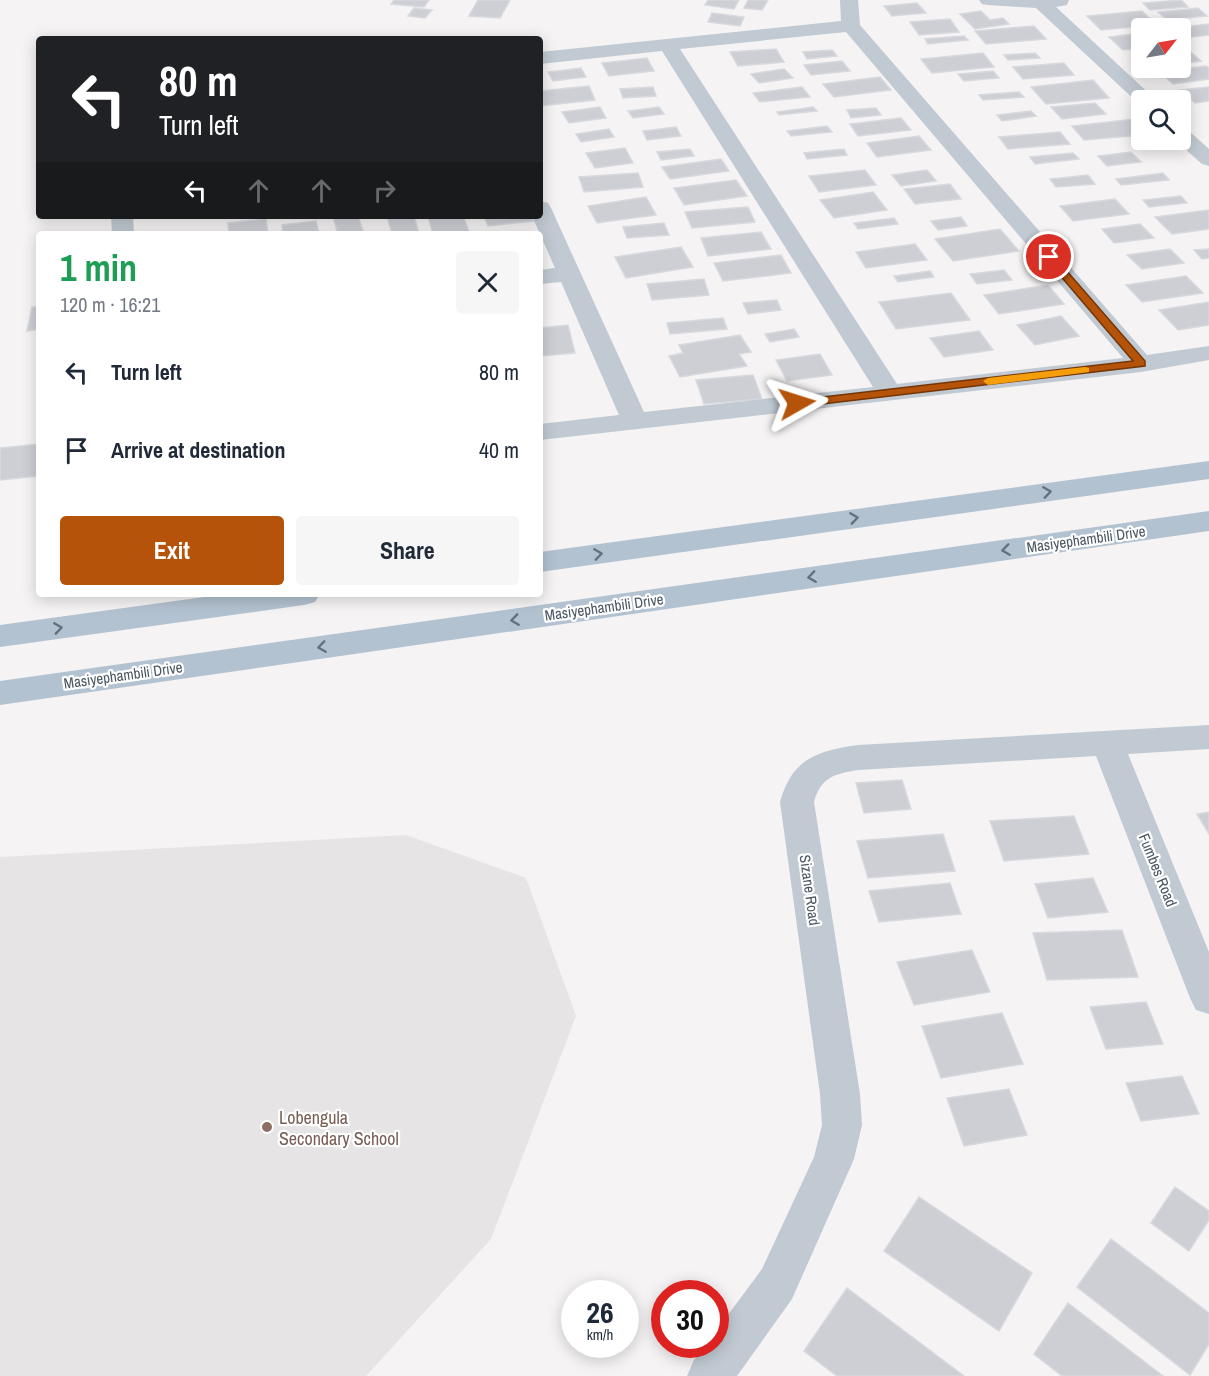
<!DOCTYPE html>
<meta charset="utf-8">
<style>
body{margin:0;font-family:"Archivo Narrow",sans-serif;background:#f6f6f7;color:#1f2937;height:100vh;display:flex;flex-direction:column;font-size:22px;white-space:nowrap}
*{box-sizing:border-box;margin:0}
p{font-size:20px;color:#747a83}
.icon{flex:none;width:33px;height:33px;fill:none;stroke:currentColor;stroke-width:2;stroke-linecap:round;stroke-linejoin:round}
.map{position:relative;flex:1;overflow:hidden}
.panel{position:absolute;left:36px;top:231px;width:507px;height:366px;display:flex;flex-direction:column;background:#fff;border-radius:6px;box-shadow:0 3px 15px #0003}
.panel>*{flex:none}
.hud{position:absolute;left:36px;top:36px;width:507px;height:183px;border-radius:6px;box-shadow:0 3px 15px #0003;background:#202124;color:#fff;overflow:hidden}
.needle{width:39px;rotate:59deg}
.buttons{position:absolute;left:1131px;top:18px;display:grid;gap:12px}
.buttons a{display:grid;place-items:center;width:60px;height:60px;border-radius:6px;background:#fff;box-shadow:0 3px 15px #0003;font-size:30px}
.speed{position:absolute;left:561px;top:1280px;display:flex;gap:12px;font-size:30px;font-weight:700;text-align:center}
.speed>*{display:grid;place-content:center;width:78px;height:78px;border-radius:50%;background:#fff;box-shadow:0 3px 15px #0003;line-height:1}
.speed small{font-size:15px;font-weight:400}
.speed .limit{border:9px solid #d22;background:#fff;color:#111}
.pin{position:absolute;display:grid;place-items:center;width:51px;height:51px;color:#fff;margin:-26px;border:3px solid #fff;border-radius:50%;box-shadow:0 2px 6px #0007}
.me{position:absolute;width:66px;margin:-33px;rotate:84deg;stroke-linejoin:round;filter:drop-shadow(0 0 4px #0008)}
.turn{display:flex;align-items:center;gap:21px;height:126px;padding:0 24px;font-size:27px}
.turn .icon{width:78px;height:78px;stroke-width:2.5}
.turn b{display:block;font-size:42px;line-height:51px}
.lanes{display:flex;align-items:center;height:57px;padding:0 24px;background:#0003;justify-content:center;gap:30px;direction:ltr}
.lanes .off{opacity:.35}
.round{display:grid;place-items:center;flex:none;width:63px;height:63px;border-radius:6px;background:#f6f6f7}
.headline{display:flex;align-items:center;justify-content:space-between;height:102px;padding:0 24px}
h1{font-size:36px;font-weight:800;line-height:45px;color:#1e9e55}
.button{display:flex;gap:12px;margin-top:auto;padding:12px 24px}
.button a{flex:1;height:69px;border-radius:6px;background:#b45309;color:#fff;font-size:24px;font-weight:800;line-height:69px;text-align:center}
.button a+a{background:#f6f6f7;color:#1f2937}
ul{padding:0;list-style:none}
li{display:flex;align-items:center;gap:18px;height:78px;padding:0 24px}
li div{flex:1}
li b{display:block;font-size:22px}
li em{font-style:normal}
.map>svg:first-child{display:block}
.education{fill:#e6e4e5}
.building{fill:#cdcfd5;stroke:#d7d9de;stroke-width:1.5}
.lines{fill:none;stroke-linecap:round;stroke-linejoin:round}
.street{fill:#c1cad2;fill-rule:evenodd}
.primary{fill:#b3c2d1;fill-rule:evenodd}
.oneway{stroke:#64717d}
.route{fill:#b45309;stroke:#753606;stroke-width:1.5}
.slow{fill:#f59e0b}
.education-dot{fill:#8d6e63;stroke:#fff;stroke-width:2}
.labels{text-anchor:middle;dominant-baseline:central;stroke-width:4.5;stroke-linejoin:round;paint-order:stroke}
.street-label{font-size:15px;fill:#4a5661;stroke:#fff}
.near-education-label{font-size:18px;fill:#785e54;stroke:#fff;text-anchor:start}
</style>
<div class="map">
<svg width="1209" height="1376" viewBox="0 0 1209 1376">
<rect width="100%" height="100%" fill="#f5f3f3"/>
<!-- education -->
<path class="education" d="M406 835 526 878 576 1016 491 1239 366 1376H0V857Z"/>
<!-- building -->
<path class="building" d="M394 0H429L424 7 391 4Z
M478 0H510L500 18 469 16Z
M708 0H739L734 9 705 5Z
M748 0H768L762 10 744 8Z
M1181 0 1188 7 1150 10 1143 3Z
M917 3 926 13 892 16 884 6Z
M414 8 432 10 425 18 408 16Z
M1198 8 1207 16 1167 20 1158 12Z
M981 11 990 20 1003 18 1009 24 975 29 960 14Z
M1142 11 1156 25 1101 30 1087 16Z
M712 13 744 17 740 26 708 22Z
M950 19 959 32 919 35 910 22Z
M1209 24V35L1184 38 1180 35V28H1175Z
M1034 26 1046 39 986 44 975 31Z
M1142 33V48L1123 50 1109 37Z
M964 36 968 40 928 44 925 39Z
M1186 48 1201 61 1180 64V49Z
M776 49 784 62 738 66 730 52Z
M832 50 837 56 807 59 803 52Z
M983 53 994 67 932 73 921 59Z
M1035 53 1040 58 1008 60 1004 55Z
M647 58 654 71 609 76 602 63Z
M842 61 850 71 811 75 804 65Z
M1064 63 1074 75 1023 79 1013 67Z
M1206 66 1209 68V79L1173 84 1160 72Z
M581 68 586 77 553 81 548 72Z
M784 69 793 78 759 83 751 74Z
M993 71 999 78 964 81 958 74Z
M880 77 891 90 834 97 823 84Z
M1093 80 1109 98 1046 104 1031 87Z
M589 86 595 100 540 106V91Z
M653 87 656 96 623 98 620 89Z
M802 87 810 97 760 102 753 93Z
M1209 87V101L1195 103 1180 90Z
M1019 92 1024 97 983 100 979 95Z
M1095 103 1106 114 1062 119 1051 107Z
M600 107 606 118 569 123 562 112Z
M659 107 664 114 633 118 628 111Z
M813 107 817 111 779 115 777 112Z
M876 108 881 115 851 118 847 110Z
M1031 111 1036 116 1002 121 997 115Z
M901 118 911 130 858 136 850 124Z
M1135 119 1142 126V135L1084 140 1072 126Z
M827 126 832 132 791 136 787 131Z
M676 127 681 136 647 140 643 131Z
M609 129 614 137 581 142 576 134Z
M1060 132 1070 144 1008 149 999 137Z
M919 136 931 150 877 157 867 143Z
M625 148 633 163 595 168 586 153Z
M690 149 694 156 661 160 657 152Z
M844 149 847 155 807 159 804 153Z
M1131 152 1141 162 1107 166 1098 156Z
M1073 153 1079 159 1035 164 1030 157Z
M721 159 729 171 670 179 662 167Z
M865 170 876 185 819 192 809 176Z
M927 170 936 181 901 186 892 175Z
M638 173 643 187 584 192 579 177Z
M1163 173 1169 180 1121 185 1116 179Z
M1088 175 1095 184 1056 187 1050 179Z
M736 180 747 196 684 205 674 188Z
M950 184 961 199 915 204 904 189Z
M873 192 887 210 834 218 820 200Z
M1181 196 1187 203 1149 207 1143 200Z
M646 197 656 215 597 223 588 206Z
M1115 199 1129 214 1073 221 1060 206Z
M748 207 755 222 692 228 685 212Z
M1209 210V229L1172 234 1155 217Z
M333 216H358L364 234H338Z
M387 216H414L419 234H392Z
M428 216H463L469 232 433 234Z
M484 216H531L533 221 488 226Z
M961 217 967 226 938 230 931 221Z
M894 218 898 224 858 229 854 223Z
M266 219 268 234H229L228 223Z
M316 221 319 234H283L282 225Z
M664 223 669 235 627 238 623 227Z
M1140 224 1154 238 1114 243 1102 229Z
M1000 229 1019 251 953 261 935 239Z
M761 232 771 249 708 256 701 238Z
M915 244 927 260 866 268 856 252Z
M681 247 693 267 626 278 615 257Z
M1170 249 1184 263 1142 269 1127 255Z
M1209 249V258L1202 259 1194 250Z
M781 255 791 273 723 281 714 263Z
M1004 270 1012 280 977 284 970 274Z
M930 271 934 277 898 282 894 276Z
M1186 276 1203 293 1142 302 1126 285Z
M704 279 709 295 652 300 647 284Z
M1048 285 1064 304 999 314 984 295Z
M951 293 970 320 896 329 879 302Z
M777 300 781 310 748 314 743 303Z
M1209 302V325L1178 330 1159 310Z
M32 307H39V329L27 331Z
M1061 316 1079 336 1035 345 1017 325Z
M723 318 727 329 670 334 667 323Z
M568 325 575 353 540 356V328Z
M794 329 799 337 770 342 765 334Z
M979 331 993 350 944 357 930 338Z
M740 335 751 352 739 354 747 366 680 377 669 356 683 353 679 345Z
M820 354 832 375 787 381 776 360Z
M753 375 762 399 704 404 696 380Z
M39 444V476L0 480V448Z
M902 780 911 809 864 813 856 783Z
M1209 812V834L1197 814Z
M1074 816 1089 854 1004 861 990 821Z
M943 834 955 871 868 878 857 841Z
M1093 878 1108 912 1048 918 1035 884Z
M950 883 961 914 879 922 869 891Z
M1122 930 1138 977 1047 980 1033 933Z
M972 950 990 992 914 1005 897 962Z
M1146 1002 1163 1044 1106 1049 1090 1007Z
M1002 1013 1023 1064 941 1078 922 1026Z
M1182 1076 1199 1114 1141 1121 1126 1083Z
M1009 1089 1027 1135 964 1146 947 1098Z
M1175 1187 1209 1211V1220L1189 1251 1151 1223Z
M919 1197 1032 1273 999 1331 884 1251Z
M1111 1239 1209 1313V1344L1190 1375 1077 1287Z
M847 1288 964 1376H837L804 1351Z
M1068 1303 1163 1376H1062L1034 1354Z"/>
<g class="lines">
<!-- street -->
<path class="street" d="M840 0H858L860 25 1147 355 1209 346V360L1141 372 540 440V424L619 415 561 282 540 284V270L555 268 532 216H540V201L548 203 551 208 644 412 873 387 662 51 540 64V52L841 21ZM846 32 1123 358 897 384 680 49Z
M979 0H1069L1067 5 1056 7 1156 100H1142V105L1139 104 1036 8 988 5 982 4Z
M1180 127 1187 129 1209 149V166L1202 164 1175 140H1180Z
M111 216H133L134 234H112Z
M1209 725V749L1128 754 1209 952V1014L1196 1010 1190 998 1096 756 858 770C834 774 821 777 814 802L860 1094 862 1125 854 1159 792 1299 737 1376H687L694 1360 706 1344H716V1331L762 1269 814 1157 822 1125 820 1094 780 802C792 759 816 751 858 745Z"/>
<!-- primary -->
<path class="primary" d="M1209 461V479L540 572V552Z
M1209 511V531L0 705V681Z
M226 594H320L315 602 304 605 0 647V625Z"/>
</g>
<!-- one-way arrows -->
<defs><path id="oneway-chevron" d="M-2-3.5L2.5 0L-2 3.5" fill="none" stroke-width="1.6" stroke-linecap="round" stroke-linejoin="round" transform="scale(1.5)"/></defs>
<g class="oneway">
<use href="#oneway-chevron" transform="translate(1047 492) rotate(-8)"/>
<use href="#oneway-chevron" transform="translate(854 518) rotate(-8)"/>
<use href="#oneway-chevron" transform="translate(1006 550) rotate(172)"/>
<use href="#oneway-chevron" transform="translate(598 554) rotate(-8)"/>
<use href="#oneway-chevron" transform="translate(812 577) rotate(172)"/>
<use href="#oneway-chevron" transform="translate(515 620) rotate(172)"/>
<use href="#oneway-chevron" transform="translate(58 628) rotate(-8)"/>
<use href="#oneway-chevron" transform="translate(322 647) rotate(172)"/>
</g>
<!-- route -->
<path class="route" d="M1046 255H1053L1145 361V366L797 407 791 403 797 400 1133 361 1046 259Z"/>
<!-- slow -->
<path class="slow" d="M1085 367 1089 368V372L988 385 983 381 988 378Z"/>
<!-- markers -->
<circle class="education-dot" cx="267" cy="1127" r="6"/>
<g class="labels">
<!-- street labels -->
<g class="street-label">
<text transform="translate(1086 539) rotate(-8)">Masiyephambili Drive</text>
<text transform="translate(604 607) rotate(-8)">Masiyephambili Drive</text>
<text transform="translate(123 675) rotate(-8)">Masiyephambili Drive</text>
<text transform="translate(1158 870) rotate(68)">Fumbes Road</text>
<text transform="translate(810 890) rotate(82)">Sizane Road</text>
</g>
<!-- near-education labels -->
<g class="near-education-label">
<text x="279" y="1117">Lobengula<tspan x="279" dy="21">Secondary School</tspan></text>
</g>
</g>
</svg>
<div class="buttons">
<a><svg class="needle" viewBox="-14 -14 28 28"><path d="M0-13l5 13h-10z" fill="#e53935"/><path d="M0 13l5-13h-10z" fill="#747a83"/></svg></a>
<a><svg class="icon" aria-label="search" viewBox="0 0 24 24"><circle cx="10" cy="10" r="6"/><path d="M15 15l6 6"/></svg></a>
</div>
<div class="speed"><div>26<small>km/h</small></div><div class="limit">30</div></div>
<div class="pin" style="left:1049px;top:257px;background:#d93025"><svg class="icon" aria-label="arrive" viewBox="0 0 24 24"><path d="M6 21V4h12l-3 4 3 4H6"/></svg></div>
<svg class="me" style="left:797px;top:403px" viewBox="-20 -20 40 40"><path d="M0-17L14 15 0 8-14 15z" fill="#b45309" stroke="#fff" stroke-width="4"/></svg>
<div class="hud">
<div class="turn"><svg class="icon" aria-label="left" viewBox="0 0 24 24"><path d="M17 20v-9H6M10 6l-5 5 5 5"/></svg><div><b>80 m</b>Turn left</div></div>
<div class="lanes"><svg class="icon" aria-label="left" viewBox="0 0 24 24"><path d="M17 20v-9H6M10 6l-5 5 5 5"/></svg><svg class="icon off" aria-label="ahead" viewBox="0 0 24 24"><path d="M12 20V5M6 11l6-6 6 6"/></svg><svg class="icon off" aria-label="ahead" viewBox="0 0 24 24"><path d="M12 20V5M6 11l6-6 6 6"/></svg><svg class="icon off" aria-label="right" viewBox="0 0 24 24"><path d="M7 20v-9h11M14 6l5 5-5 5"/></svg></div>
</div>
<section class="panel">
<div class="headline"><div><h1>1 min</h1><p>120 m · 16:21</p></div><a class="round"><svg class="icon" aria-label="close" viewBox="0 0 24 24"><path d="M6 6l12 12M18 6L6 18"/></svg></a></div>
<ul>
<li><svg class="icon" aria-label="left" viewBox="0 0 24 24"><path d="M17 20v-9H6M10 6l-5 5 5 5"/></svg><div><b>Turn left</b></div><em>80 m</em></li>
<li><svg class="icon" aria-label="arrive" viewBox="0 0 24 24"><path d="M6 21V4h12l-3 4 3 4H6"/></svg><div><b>Arrive at destination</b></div><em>40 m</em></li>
</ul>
<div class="button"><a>Exit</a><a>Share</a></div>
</section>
</div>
